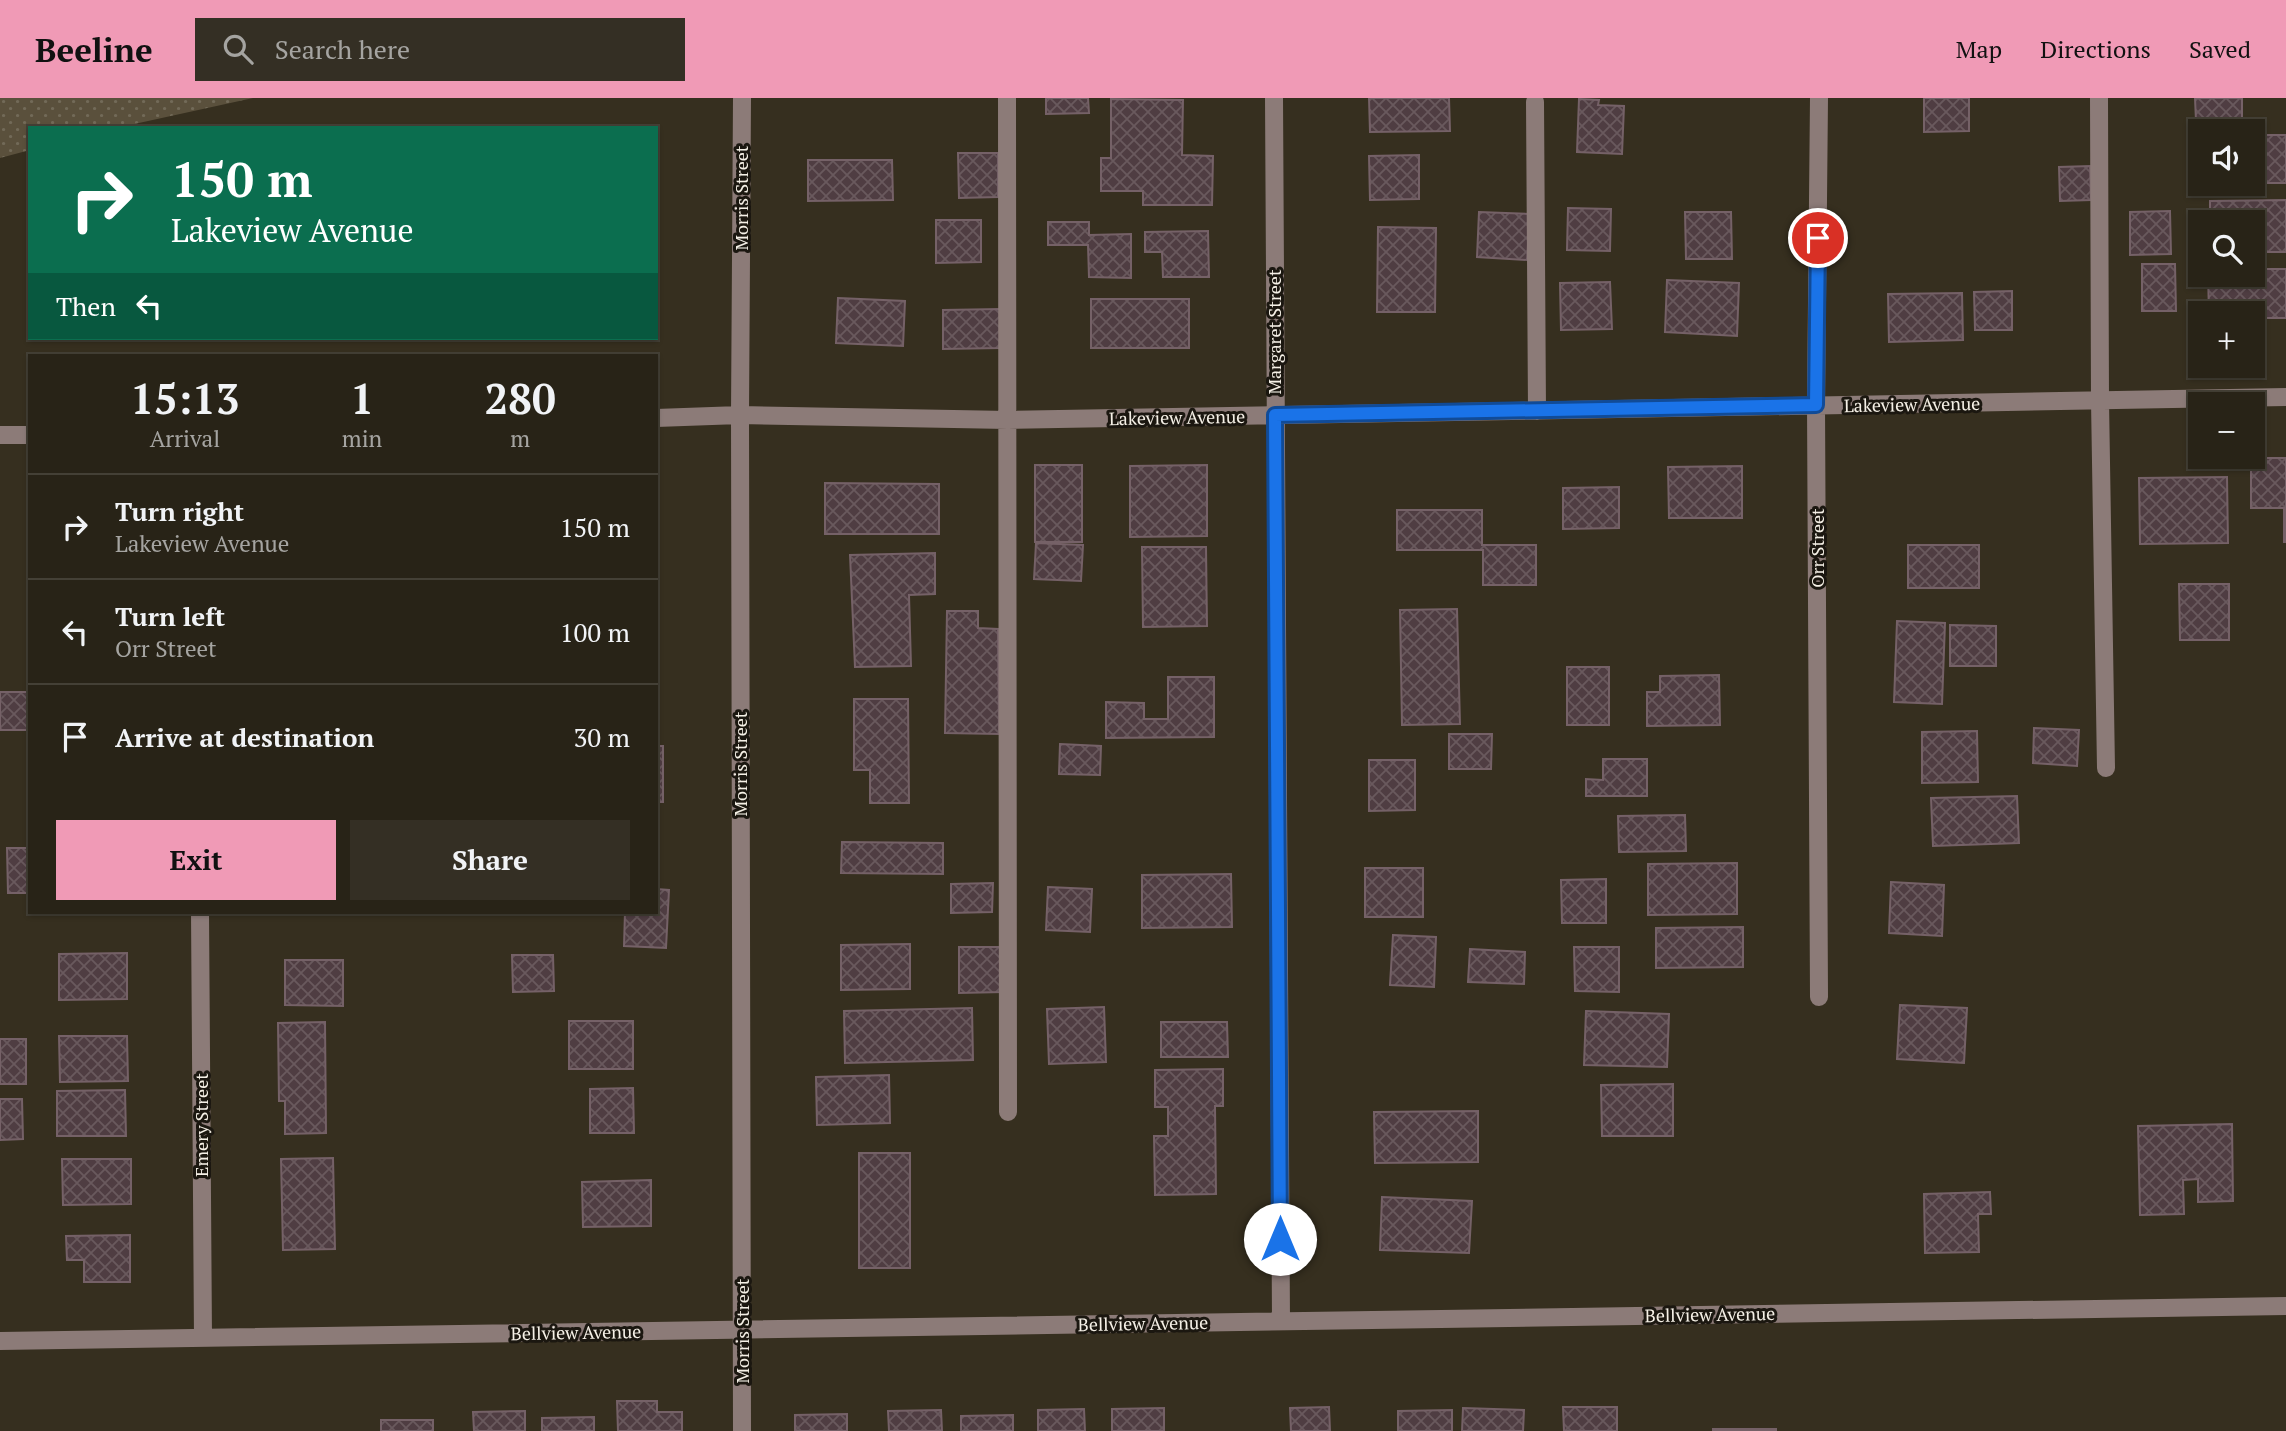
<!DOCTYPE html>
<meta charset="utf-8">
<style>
body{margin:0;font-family:"PT Serif",serif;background:#342f24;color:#f1f3f6;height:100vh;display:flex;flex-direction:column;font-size:26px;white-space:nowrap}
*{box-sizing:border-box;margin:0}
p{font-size:23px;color:#a5a4a1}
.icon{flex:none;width:38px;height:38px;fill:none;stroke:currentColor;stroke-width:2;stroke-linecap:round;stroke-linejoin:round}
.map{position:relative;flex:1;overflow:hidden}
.panel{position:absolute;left:28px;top:256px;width:630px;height:560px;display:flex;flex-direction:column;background:#282317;border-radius:0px;box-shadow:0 2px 5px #0004,0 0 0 2px #444036}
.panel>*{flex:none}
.top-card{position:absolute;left:28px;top:28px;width:630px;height:214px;border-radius:0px;box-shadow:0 2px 5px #0004,0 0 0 2px #444036;background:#0b6e4f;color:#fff;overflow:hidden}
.fabs{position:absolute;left:2188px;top:21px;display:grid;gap:14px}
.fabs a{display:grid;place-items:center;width:77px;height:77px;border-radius:0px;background:#282317;box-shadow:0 2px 5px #0004,0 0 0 2px #444036;font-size:35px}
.pin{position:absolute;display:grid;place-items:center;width:60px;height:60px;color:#fff;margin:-30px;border:4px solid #fff;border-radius:50%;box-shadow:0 2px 7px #0007}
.me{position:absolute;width:77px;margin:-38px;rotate:0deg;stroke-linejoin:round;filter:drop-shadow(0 0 5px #0008)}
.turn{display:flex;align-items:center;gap:24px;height:147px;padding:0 28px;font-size:32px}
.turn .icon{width:91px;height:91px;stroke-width:2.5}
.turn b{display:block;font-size:49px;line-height:60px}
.then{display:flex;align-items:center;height:66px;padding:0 28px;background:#0003;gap:14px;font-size:26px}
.eta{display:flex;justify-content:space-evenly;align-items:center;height:119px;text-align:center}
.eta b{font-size:42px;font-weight:800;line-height:49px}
.primary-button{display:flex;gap:14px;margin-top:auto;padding:14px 28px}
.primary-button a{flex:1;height:80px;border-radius:0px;background:#f09ab6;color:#111;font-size:28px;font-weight:800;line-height:80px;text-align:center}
.primary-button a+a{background:#342f24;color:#f1f3f6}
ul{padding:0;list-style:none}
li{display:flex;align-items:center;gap:21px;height:105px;padding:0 28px;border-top:2px solid #444036}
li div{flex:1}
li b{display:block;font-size:26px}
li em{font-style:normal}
header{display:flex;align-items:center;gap:42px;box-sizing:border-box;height:98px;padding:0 35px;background:#f09ab6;color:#111}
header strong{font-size:33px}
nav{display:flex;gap:38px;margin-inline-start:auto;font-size:24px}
.search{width:490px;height:63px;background:#342f24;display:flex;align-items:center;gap:18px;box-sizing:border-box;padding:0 24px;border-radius:0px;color:#a5a4a1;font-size:26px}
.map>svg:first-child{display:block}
.grass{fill:url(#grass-dots)}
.building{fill:url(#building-cross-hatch);stroke:#756167;stroke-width:2}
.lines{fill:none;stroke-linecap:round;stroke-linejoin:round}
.minor{stroke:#8c7b78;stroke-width:18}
.route-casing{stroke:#114b97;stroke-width:18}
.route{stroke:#1a73e8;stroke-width:12}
.labels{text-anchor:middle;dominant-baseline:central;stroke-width:6;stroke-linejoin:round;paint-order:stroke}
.street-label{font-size:18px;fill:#f5f0e6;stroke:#1b1710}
</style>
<header>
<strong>Beeline</strong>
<div class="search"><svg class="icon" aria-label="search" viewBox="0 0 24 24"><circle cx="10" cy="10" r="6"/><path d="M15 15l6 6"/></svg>Search here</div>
<nav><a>Map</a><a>Directions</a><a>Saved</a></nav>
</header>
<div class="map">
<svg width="2286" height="1333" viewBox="0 0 2286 1333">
<defs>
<pattern id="grass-dots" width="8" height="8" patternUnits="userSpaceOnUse" patternTransform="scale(1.75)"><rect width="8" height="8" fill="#5a503c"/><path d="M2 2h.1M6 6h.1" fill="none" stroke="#726a58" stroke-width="1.8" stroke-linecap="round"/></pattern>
<pattern id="building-cross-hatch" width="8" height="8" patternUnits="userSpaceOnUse" patternTransform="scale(1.75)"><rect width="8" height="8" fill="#4f3d42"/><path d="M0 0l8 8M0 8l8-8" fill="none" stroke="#69595d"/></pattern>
</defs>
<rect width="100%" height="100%" fill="#362f1f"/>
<!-- grass -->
<path class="grass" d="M0 0H253L116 30H30V52L0 60Z"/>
<!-- building -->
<path class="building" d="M1046 0H1088L1089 15 1046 16Z
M1369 0H1449L1450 33 1370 34Z
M1924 0H1969V33L1924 34Z
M2195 0H2242V23H2196Z
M1111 1 1183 2 1182 57 1213 58 1212 107H1143V93H1101V60H1111Z
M1579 1 1599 2 1598 7 1624 8 1622 56 1577 54Z
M2256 37H2286V85H2256Z
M958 55H998V99L959 100Z
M1419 57V101L1370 102 1369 58Z
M808 62H892L893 102 808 103Z
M2090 68 2091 102 2060 103 2059 69Z
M2286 102V154H2252V124H2210V103Z
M1568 110 1611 111 1610 153 1567 152Z
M2170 113 2171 156 2130 157V114Z
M1479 114 1530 116 1527 162 1477 159Z
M1685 114H1731L1732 161H1686Z
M936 122H981V164L936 165Z
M1048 124H1089V137L1131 136V180L1089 179 1088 147H1048Z
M1378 129 1436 130 1435 214H1377Z
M1208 133 1209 179H1163L1162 154H1145V134Z
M2142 166H2175L2176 213H2142Z
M2252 171H2286V220H2252V215H2209L2208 177H2252Z
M1667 182 1739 185 1737 238 1665 234Z
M1610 184 1612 231 1561 232 1560 185Z
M2012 193V232H1975L1974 194Z
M1962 195 1963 242 1889 244 1888 196Z
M838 200 905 203 903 248 836 245Z
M1091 201H1189V250H1091Z
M1000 211V250L943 251V212Z
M2251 360H2286V444H2284V410H2251Z
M1035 367H1082V444H1035Z
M1207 367V438L1130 439V368Z
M1742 368V420H1669L1668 369Z
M2227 379 2228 445 2140 446 2139 380Z
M825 385 939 386V436H825Z
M1619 389V430L1563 431V390Z
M1397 412H1482V447H1536V487H1483V452H1397Z
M1036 445 1083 447 1081 483 1034 481Z
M1908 447H1979V490H1908Z
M1142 449H1206L1207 528 1143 529Z
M935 455V496L909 497 911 568 855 569 850 457Z
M2179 486H2229V542H2180Z
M1457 511 1460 626 1402 627 1400 512Z
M947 513H978V530L998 531 999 636 945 635Z
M1897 523 1945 525 1942 606 1894 604Z
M1950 527 1996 528V568H1950Z
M1567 569H1609V627H1567Z
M1719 577 1720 627 1647 628V594H1660V578Z
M1168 579H1214V639L1106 640V604L1144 605V621H1168Z
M0 594H30L29 632H0Z
M854 601H908L909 705H870V672H854Z
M2034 630 2079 632 2077 668 2033 665Z
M1977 633 1978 684 1922 685V634Z
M1449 636H1492L1491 671H1449Z
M1060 646 1101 648 1100 677 1059 676Z
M656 648H663V704H656Z
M1603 661H1647V698H1586V681L1603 682Z
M1369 662H1415V712L1369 713Z
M2017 698 2019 745 1933 748 1931 700Z
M1685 717 1686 753 1619 754 1618 718Z
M842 744 943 745V776L841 775Z
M7 750H30V795H8Z
M1737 765V816L1648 817V766Z
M1365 770H1423V819H1365Z
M1231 776 1232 829 1142 830V777Z
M1606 781V825H1562L1561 782Z
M1891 784 1944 787 1942 838 1889 835Z
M993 785 992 814 951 815V786Z
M1048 789 1092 791 1090 834 1046 832Z
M656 791 669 792 666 850 624 848 625 814H656Z
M1743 829V869L1656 870V830Z
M1393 837 1436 839 1434 889 1390 887Z
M910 846V891L841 892V847Z
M959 849H1003V894L959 895Z
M1574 849H1619V894L1575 893Z
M1470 851 1525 854 1524 886 1468 884Z
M127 855V901L59 902V856Z
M512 857H553L554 893 513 894Z
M285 862H343V908L285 907Z
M1900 907 1967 910 1964 965 1897 961Z
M1104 909 1106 964 1049 966 1047 911Z
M972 910 973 962 845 965 844 913Z
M1586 913 1669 916 1667 969 1584 967Z
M569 923H633V971H569Z
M325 924 326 1035 285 1036V1003H279L278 925Z
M1161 924H1227L1228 959H1161Z
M59 938H127L128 983 60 984Z
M0 941H26V986H0Z
M1223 971V1008H1215L1216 1096 1155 1097 1154 1038H1168V1009H1155V972Z
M889 977 890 1025 817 1027 816 979Z
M1673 986V1038H1602L1601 987Z
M633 990 634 1035H590V991Z
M125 992 126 1038H57V993Z
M0 1001H22L23 1041 0 1042Z
M1478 1013V1064L1375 1065 1374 1014Z
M2232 1026 2233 1103 2198 1104V1081L2183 1082 2184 1116 2140 1117 2138 1028Z
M859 1055H910V1170H859Z
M333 1060 335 1151 283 1152 281 1061Z
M62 1061H131V1106L63 1107Z
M651 1082V1128L583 1129 582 1084Z
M1990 1094 1991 1116H1978L1979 1154 1925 1155 1924 1096Z
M1382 1099 1472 1103 1469 1155 1380 1152Z
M130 1137V1184H84V1162H67L66 1138Z
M617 1303H657V1314H682V1333H618Z
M1329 1309 1330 1333H1291L1290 1310Z
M1563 1309H1617V1333H1564Z
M1164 1310V1333H1112V1311Z
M1463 1310 1524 1312 1523 1333H1462Z
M1084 1311 1085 1333H1038V1312Z
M941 1312 942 1333H889L888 1313Z
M1452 1312V1333H1398V1313Z
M525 1313V1333H474L473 1314Z
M847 1316V1333H795V1317Z
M1013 1317V1333H961V1318Z
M594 1319V1333H542V1320Z
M381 1322H433V1333H381Z
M1713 1331H1776V1333H1713Z"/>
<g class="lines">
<!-- minor -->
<path class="minor" d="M742 0 740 317 742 1333
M1007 0 1008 1014
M1274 0 1281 1223
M1819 0 1816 307 1819 899
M2099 0 2100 303 2106 670
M1535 4 1537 313
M656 320 740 317 1008 322 2286 299
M0 337H30
M200 814 203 1240
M0 1243 2286 1208"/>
</g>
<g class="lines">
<!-- route casing -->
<g class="route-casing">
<path id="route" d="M1280 1141 1275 317 1816 307 1818 140"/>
</g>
<!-- route -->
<use href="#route" class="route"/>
</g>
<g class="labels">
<!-- street labels -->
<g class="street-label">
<text transform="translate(741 100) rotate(-90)">Morris Street</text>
<text transform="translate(1274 234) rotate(-90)">Margaret Street</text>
<text transform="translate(1912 306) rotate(-1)">Lakeview Avenue</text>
<text transform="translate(1177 319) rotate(-1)">Lakeview Avenue</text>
<text transform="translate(1817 450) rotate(-90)">Orr Street</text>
<text transform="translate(740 666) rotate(-90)">Morris Street</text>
<text transform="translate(201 1027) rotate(-90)">Emery Street</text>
<text transform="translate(1710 1216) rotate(-1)">Bellview Avenue</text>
<text transform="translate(1143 1225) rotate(-1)">Bellview Avenue</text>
<text transform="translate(742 1233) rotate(-90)">Morris Street</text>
<text transform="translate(576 1234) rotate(-1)">Bellview Avenue</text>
</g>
</g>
</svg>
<div class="fabs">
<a><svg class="icon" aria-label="sound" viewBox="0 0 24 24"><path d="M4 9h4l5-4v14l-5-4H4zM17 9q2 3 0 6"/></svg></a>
<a><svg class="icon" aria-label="search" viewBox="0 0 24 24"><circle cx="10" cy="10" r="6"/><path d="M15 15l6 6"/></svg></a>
<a>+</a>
<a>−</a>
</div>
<div class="pin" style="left:1818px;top:140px;background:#d93025"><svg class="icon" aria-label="arrive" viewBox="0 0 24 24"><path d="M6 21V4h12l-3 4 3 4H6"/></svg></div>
<svg class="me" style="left:1280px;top:1141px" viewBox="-20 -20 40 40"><circle r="19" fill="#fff"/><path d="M0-13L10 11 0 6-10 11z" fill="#1a73e8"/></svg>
<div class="top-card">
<div class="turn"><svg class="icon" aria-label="right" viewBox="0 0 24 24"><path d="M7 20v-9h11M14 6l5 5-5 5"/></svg><div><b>150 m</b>Lakeview Avenue</div></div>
<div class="then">Then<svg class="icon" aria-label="left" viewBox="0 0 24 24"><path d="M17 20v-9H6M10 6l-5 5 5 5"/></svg></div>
</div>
<section class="panel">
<div class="eta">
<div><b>15:13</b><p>Arrival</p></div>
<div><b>1</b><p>min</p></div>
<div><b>280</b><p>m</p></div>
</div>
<ul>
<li><svg class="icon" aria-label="right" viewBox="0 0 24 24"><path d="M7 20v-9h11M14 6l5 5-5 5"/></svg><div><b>Turn right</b><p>Lakeview Avenue</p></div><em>150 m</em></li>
<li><svg class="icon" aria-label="left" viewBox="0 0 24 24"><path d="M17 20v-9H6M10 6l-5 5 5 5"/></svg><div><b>Turn left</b><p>Orr Street</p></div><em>100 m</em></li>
<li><svg class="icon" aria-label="arrive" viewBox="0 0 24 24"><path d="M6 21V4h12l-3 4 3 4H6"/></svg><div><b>Arrive at destination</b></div><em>30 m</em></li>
</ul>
<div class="primary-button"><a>Exit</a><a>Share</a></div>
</section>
</div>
